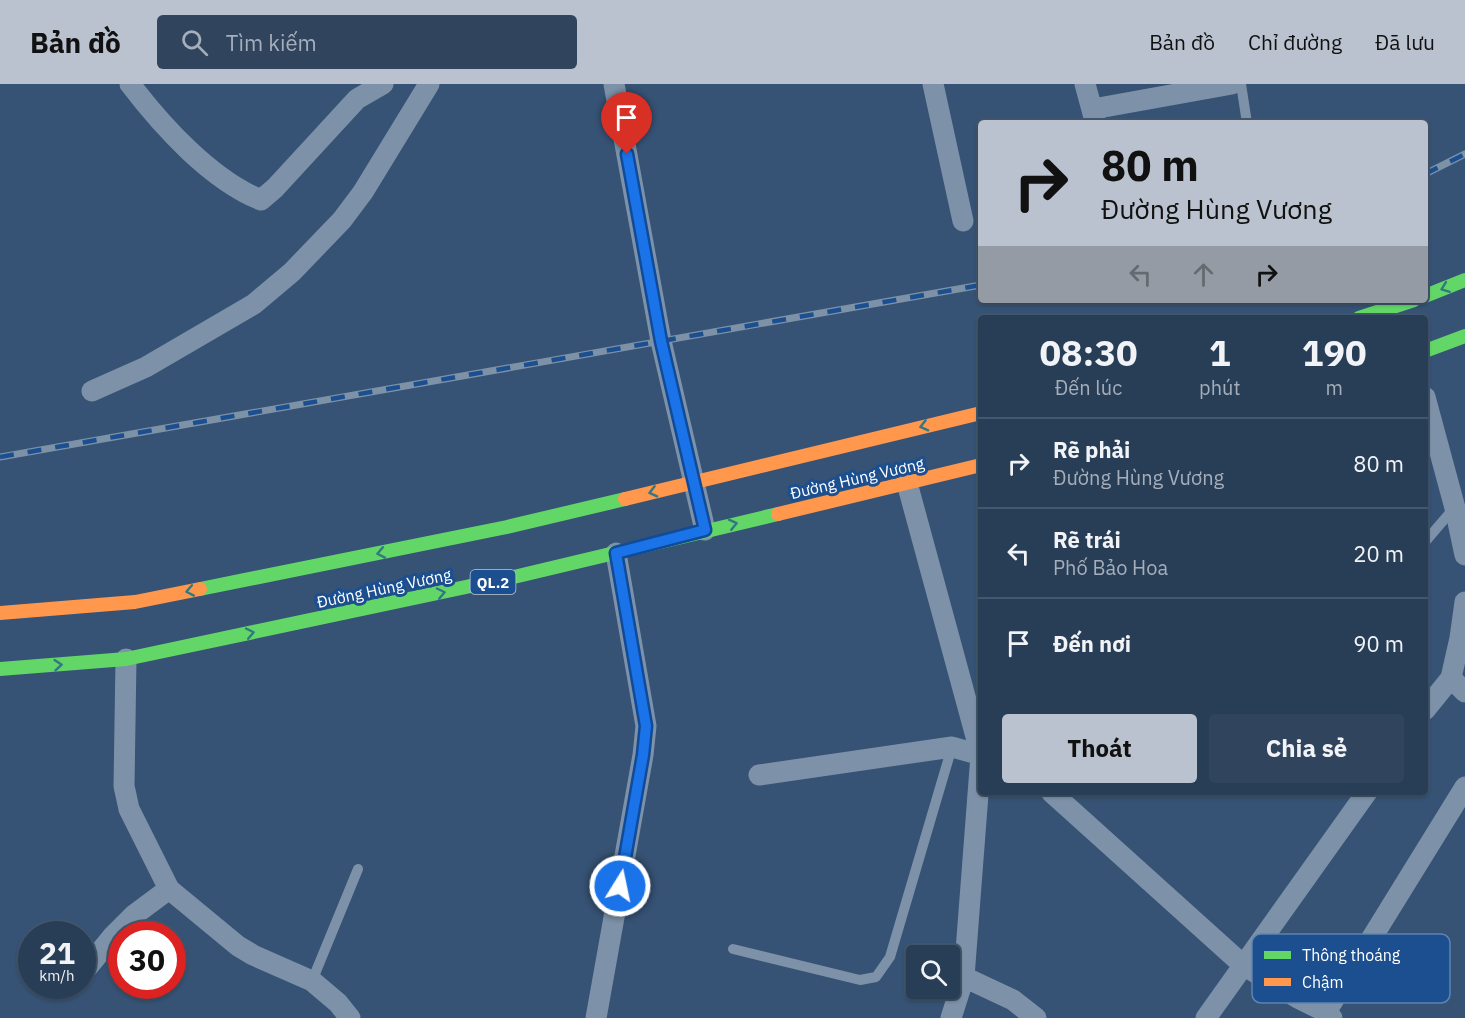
<!DOCTYPE html>
<html lang="vi">
<meta charset="utf-8">
<style>
body{margin:0;font-family:"IBM Plex Sans",sans-serif;background:#30455d;color:#f1f3f6;height:100vh;display:flex;flex-direction:column;font-size:22px;white-space:nowrap}
*{box-sizing:border-box;margin:0}
p{font-size:20px;color:#a5aeba}
.icon{flex:none;width:33px;height:33px;fill:none;stroke:currentColor;stroke-width:2;stroke-linecap:round;stroke-linejoin:round}
.map{position:relative;flex:1;overflow:hidden}
.drawer{position:absolute;left:978px;top:231px;width:450px;height:480px;display:flex;flex-direction:column;background:#283e57;border-radius:6px;box-shadow:0 2px 4px #0004,0 0 0 2px #44576d}
.drawer>*{flex:none}
.top-card{position:absolute;left:978px;top:36px;width:450px;height:183px;border-radius:6px;box-shadow:0 2px 4px #0004,0 0 0 2px #44576d;background:#b9c2ce;color:#111;overflow:hidden}
.fabs{position:absolute;left:906px;top:861px;display:grid;gap:12px}
.fabs a{display:grid;place-items:center;width:54px;height:54px;border-radius:6px;background:#283e57;box-shadow:0 2px 4px #0004,0 0 0 2px #44576d;font-size:30px}
.speed{position:absolute;left:18px;top:837px;display:flex;gap:12px;font-size:30px;font-weight:700;text-align:center}
.speed>*{display:grid;place-content:center;width:78px;height:78px;border-radius:50%;background:#283e57;box-shadow:0 2px 4px #0004,0 0 0 2px #44576d;line-height:1}
.speed small{font-size:15px;font-weight:400}
.speed .limit{border:9px solid #d22;background:#fff;color:#111}
.pin{position:absolute;display:grid;place-items:center;width:51px;height:51px;color:#fff;margin:-62px -26px;border-radius:50% 50% 50% 0;rotate:-45deg;box-shadow:0 0 6px #0007}
.pin .icon{rotate:45deg}
.me{position:absolute;width:66px;margin:-33px;rotate:10deg;stroke-linejoin:round;filter:drop-shadow(0 0 4px #0008)}
.turn{display:flex;align-items:center;gap:21px;height:126px;padding:0 24px;font-size:27px}
.turn .icon{width:78px;height:78px;stroke-width:2.5}
.turn b{display:block;font-size:42px;line-height:51px}
.lanes{display:flex;align-items:center;height:57px;padding:0 24px;background:#0003;justify-content:center;gap:30px;direction:ltr}
.lanes .off{opacity:.35}
.eta{display:flex;justify-content:space-evenly;align-items:center;height:102px;text-align:center}
.eta b{font-size:36px;font-weight:700;line-height:42px}
.primary-button{display:flex;gap:12px;margin-top:auto;padding:12px 24px}
.primary-button a{flex:1;height:69px;border-radius:6px;background:#b9c2ce;color:#111;font-size:24px;font-weight:700;line-height:69px;text-align:center}
.primary-button a+a{background:#30455d;color:#f1f3f6}
ul{padding:0;list-style:none}
li{display:flex;align-items:center;gap:18px;height:90px;padding:0 24px;border-top:2px solid #44576d}
li div{flex:1}
li b{display:block;font-size:22px}
li em{font-style:normal}
header{display:flex;align-items:center;gap:36px;box-sizing:border-box;height:84px;padding:0 30px;background:#b9c2ce;color:#111}
header strong{font-size:28px}
nav{display:flex;gap:33px;margin-inline-start:auto;font-size:21px}
.search{width:420px;height:54px;background:#30455d;display:flex;align-items:center;gap:15px;box-sizing:border-box;padding:0 21px;border-radius:6px;color:#a5aeba;font-size:22px}
.map>svg:first-child{display:block}
.lines{fill:none;stroke-linecap:round;stroke-linejoin:round}
.lane{stroke:#7d92a8;stroke-width:10}
.street{stroke:#7d92a8;stroke-width:21}
.fast{stroke:#63d668;stroke-width:14}
.slow{stroke:#ff974d;stroke-width:14}
.rail-casing{stroke:#7e92a7;stroke-width:7}
.rail{stroke:#1b4f8f;stroke-width:4.5;stroke-dasharray:14;stroke-linecap:butt}
.oneway{stroke:#317883}
.route-casing{stroke:#114b97;stroke-width:15}
.route{stroke:#1a73e8;stroke-width:10}
.labels{text-anchor:middle;dominant-baseline:central;stroke-width:6;stroke-linejoin:round;paint-order:stroke}
.shield{fill:#1b4f8f;stroke:#bbcadd;stroke-width:1.5}
.shield-label{font-size:15px;font-weight:bold;fill:#fff}
.street-label{font-size:16px;fill:#fff;stroke:#1b4f8f}
.key{fill:#1b4f8f;stroke:#5f84b1;stroke-width:1.5}
.key-label{font-size:16px;fill:#fff}
</style>
<header>
<strong>Bản đồ</strong>
<div class="search"><svg class="icon" aria-label="search" viewBox="0 0 24 24"><circle cx="10" cy="10" r="6"/><path d="M15 15l6 6"/></svg>Tìm kiếm</div>
<nav><a>Bản đồ</a><a>Chỉ đường</a><a>Đã lưu</a></nav>
</header>
<div class="map">
<svg width="1465" height="934" viewBox="0 0 1465 934">
<rect width="100%" height="100%" fill="#365274"/>
<g class="lines">
<!-- lane -->
<path class="lane" d="M1241 0 1247 39
M1425 458 1454 424
M733 865 860 896 876 893 890 873 952 663
M312 897 358 785"/>
<!-- street -->
<path class="street" d="M130 0C162 42 211 96 261 116L275 104 357 15 383 0
M614 0 661 257 705 446
M933 0 963 137
M1085 0 1095 37
M1093 25 1232 0
M92 307 146 283 254 220 292 188 342 136 363 108 429 0
M1425 313 1455 424 1465 471
M907 399 981 671 964 893 951 934
M126 575 124 702 129 725 169 805 238 862 253 871 312 897 338 919 350 934
M1451 594 1465 608
M1425 626 1451 594 1460 554 1465 518
M759 691 952 663 981 671
M1051 708 1243 881 1298 914 1326 928 1332 934
M82 890 113 852 134 831 169 805
M964 893 1013 916 1036 934
M1326 928 1465 703
M596 934 643 671 646 642 616 469
M1206 934 1367 708"/>
<!-- fast -->
<path class="fast" d="M1425 212 1465 196
M1359 234 1414 216
M1425 267 1465 252
M200 505 507 443 625 415
M0 585 126 575 518 492 778 430"/>
<!-- slow -->
<path class="slow" d="M625 415 981 329
M778 430 981 381
M0 529 135 518 200 505"/>
<!-- rail casing -->
<g class="rail-casing">
<path id="rail" d="M1425 90 1465 70
M0 373 981 201"/>
</g>
<!-- rail -->
<use href="#rail" class="rail"/>
</g>
<!-- one-way arrows -->
<defs><path id="oneway-chevron" d="M-2-3.5L2.5 0L-2 3.5" fill="none" stroke-width="1.6" stroke-linecap="round" stroke-linejoin="round" transform="scale(1.5)"/></defs>
<g class="oneway">
<use href="#oneway-chevron" transform="translate(1445 204) rotate(159)"/>
<use href="#oneway-chevron" transform="translate(924 342) rotate(166)"/>
<use href="#oneway-chevron" transform="translate(653 408) rotate(166)"/>
<use href="#oneway-chevron" transform="translate(733 440) rotate(-13)"/>
<use href="#oneway-chevron" transform="translate(381 469) rotate(169)"/>
<use href="#oneway-chevron" transform="translate(190 507) rotate(169)"/>
<use href="#oneway-chevron" transform="translate(441 509) rotate(-12)"/>
<use href="#oneway-chevron" transform="translate(250 549) rotate(-12)"/>
<use href="#oneway-chevron" transform="translate(58 581) rotate(-5)"/>
</g>
<g class="lines">
<!-- route casing -->
<g class="route-casing">
<path id="route" d="M620 802 643 671 646 642 616 469 705 446 661 257 627 70"/>
</g>
<!-- route -->
<use href="#route" class="route"/>
</g>
<g class="labels">
<!-- shield labels -->
<rect class="shield" x="470.5" y="486" width="45" height="24" rx="4.5"/>
<g class="shield-label">
<text x="493" y="498">QL.2</text>
</g>
<!-- street labels -->
<g class="street-label">
<text transform="translate(857 394) rotate(-13)">Đường Hùng Vương</text>
<text transform="translate(384 504) rotate(-12)">Đường Hùng Vương</text>
</g>
</g>
<!-- legend -->
<rect x="1252" y="850" width="198" height="69" rx="9" class="key"/>
<rect x="1264" y="867" width="27" height="8" fill="#63d668"/>
<rect x="1264" y="894" width="27" height="8" fill="#ff974d"/>
<g class="key-label">
<text x="1302" y="877">Thông thoáng</text>
<text x="1302" y="904">Chậm</text>
</g>
</svg>
<div class="fabs">
<a><svg class="icon" aria-label="search" viewBox="0 0 24 24"><circle cx="10" cy="10" r="6"/><path d="M15 15l6 6"/></svg></a>
</div>
<div class="speed"><div>21<small>km/h</small></div><div class="limit">30</div></div>
<div class="pin" style="left:627px;top:70px;background:#d93025"><svg class="icon" aria-label="arrive" viewBox="0 0 24 24"><path d="M6 21V4h12l-3 4 3 4H6"/></svg></div>
<svg class="me" style="left:620px;top:802px" viewBox="-20 -20 40 40"><circle r="17" fill="#1a73e8" stroke="#fff" stroke-width="3"/><path d="M0-11L8 9 0 5-8 9z" fill="#fff"/></svg>
<div class="top-card">
<div class="turn"><svg class="icon" aria-label="right" viewBox="0 0 24 24"><path d="M7 20v-9h11M14 6l5 5-5 5"/></svg><div><b>80 m</b>Đường Hùng Vương</div></div>
<div class="lanes"><svg class="icon off" aria-label="left" viewBox="0 0 24 24"><path d="M17 20v-9H6M10 6l-5 5 5 5"/></svg><svg class="icon off" aria-label="ahead" viewBox="0 0 24 24"><path d="M12 20V5M6 11l6-6 6 6"/></svg><svg class="icon" aria-label="right" viewBox="0 0 24 24"><path d="M7 20v-9h11M14 6l5 5-5 5"/></svg></div>
</div>
<section class="drawer">
<div class="eta">
<div><b>08:30</b><p>Đến lúc</p></div>
<div><b>1</b><p>phút</p></div>
<div><b>190</b><p>m</p></div>
</div>
<ul>
<li><svg class="icon" aria-label="right" viewBox="0 0 24 24"><path d="M7 20v-9h11M14 6l5 5-5 5"/></svg><div><b>Rẽ phải</b><p>Đường Hùng Vương</p></div><em>80 m</em></li>
<li><svg class="icon" aria-label="left" viewBox="0 0 24 24"><path d="M17 20v-9H6M10 6l-5 5 5 5"/></svg><div><b>Rẽ trái</b><p>Phố Bảo Hoa</p></div><em>20 m</em></li>
<li><svg class="icon" aria-label="arrive" viewBox="0 0 24 24"><path d="M6 21V4h12l-3 4 3 4H6"/></svg><div><b>Đến nơi</b></div><em>90 m</em></li>
</ul>
<div class="primary-button"><a>Thoát</a><a>Chia sẻ</a></div>
</section>
</div>
